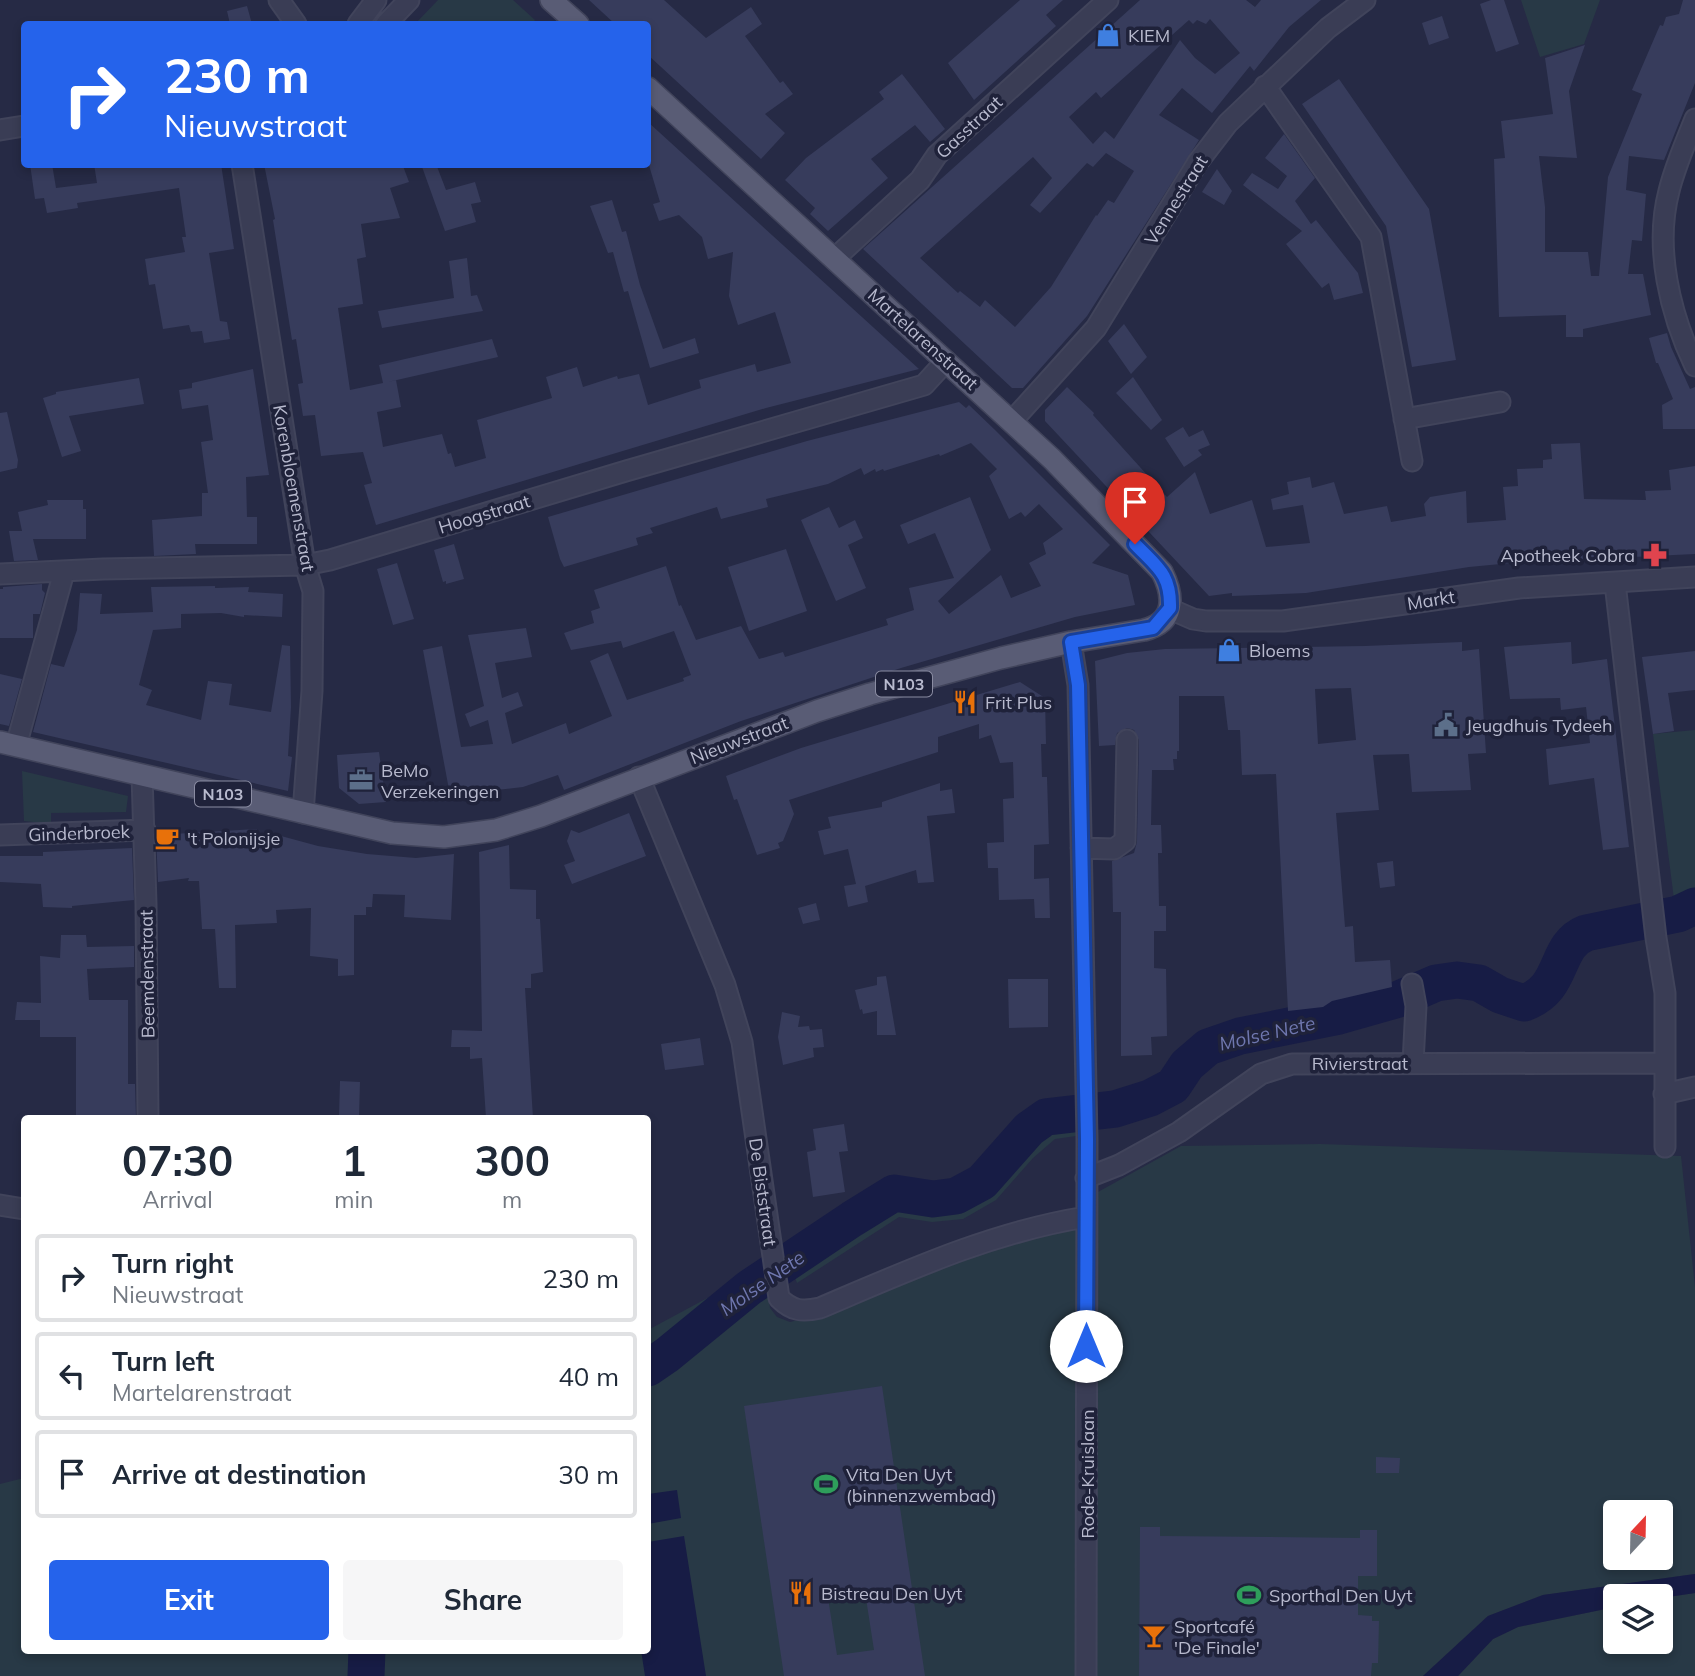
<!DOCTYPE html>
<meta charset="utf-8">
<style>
body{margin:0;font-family:Mulish,sans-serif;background:#f6f6f7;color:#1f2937;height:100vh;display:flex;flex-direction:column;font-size:26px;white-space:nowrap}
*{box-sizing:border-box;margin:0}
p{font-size:23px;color:#747a83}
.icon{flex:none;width:38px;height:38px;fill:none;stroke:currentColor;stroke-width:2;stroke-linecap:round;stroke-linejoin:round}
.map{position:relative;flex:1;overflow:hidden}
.sheet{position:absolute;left:21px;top:1115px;width:630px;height:539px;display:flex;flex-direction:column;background:#fff;border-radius:7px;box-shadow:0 4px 10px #0003}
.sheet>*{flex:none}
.hud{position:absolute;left:21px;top:21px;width:630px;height:147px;border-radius:7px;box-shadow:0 4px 10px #0003;background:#2563eb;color:#fff;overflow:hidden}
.needle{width:46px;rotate:22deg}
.tools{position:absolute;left:1603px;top:1500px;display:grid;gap:14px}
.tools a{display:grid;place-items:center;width:70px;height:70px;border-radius:7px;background:#fff;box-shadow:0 4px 10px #0003;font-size:35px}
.pin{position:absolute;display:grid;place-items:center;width:60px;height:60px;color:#fff;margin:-72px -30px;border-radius:50% 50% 50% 0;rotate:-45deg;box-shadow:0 0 7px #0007}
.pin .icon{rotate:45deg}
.me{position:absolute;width:77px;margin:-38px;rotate:0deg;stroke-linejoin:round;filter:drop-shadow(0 0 5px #0008)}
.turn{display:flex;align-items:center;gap:24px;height:147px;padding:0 28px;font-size:32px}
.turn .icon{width:91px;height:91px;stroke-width:2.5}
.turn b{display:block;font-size:49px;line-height:60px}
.eta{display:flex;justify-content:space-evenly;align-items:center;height:119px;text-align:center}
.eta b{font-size:42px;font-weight:700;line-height:49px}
.action{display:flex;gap:14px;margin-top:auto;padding:14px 28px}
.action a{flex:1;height:80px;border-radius:7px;background:#2563eb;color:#fff;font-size:28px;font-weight:700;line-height:80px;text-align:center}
.action a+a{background:#f6f6f7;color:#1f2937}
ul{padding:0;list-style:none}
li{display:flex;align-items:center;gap:21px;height:88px;margin:0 14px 10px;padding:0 14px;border:4px solid #e0e1e3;border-radius:7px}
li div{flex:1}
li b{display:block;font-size:26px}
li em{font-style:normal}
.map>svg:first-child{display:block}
.green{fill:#283946;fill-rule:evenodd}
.water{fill:#171c45}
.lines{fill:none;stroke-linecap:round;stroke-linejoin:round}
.river{stroke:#171c45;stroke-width:37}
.building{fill:#373c5c;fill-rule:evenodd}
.minor-casing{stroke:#41445b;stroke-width:23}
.major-casing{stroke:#41445b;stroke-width:24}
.minor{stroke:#3a3d55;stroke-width:19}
.major{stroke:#595c75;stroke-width:21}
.route-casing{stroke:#184099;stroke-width:18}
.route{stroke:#2563eb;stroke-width:12}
.labels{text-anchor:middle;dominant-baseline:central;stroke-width:7;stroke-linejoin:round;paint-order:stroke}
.shield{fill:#1f223a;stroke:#8a8ca2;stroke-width:2}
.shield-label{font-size:16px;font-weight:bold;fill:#b8bace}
.poi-label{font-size:18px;fill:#b8bace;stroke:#1f223a;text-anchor:start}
.street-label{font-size:18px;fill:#b8bace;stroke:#1f223a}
.water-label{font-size:19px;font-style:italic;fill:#6f77af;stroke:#1f223a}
</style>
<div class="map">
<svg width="1695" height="1676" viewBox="0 0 1695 1676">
<rect width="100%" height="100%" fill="#262a45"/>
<!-- green -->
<path class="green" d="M438 0H513L535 20 532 24H415Z
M1521 0H1600L1584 44 1540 57Z
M1695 730V899L1675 907 1653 734Z
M22 771 128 796 126 812 51 813V824L24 821Z
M1075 1113 1076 1136 1055 1139 1033 1158 996 1200 963 1219 932 1222 899 1217 797 1283 789 1261 894 1193 933 1199 956 1196 982 1182 1029 1129 1046 1117Z
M1320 1144 1681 1156 1695 1287V1574L1543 1595 1488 1616 1423 1676H0V1484L24 1478V1650H648V1330L726 1288 767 1285 770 1308 777 1317 790 1322 827 1313 1007 1241 1073 1226 1098 1192 1181 1146ZM1615 1512H1661V1558H1615Z
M1695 1593V1676H1458L1493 1639 1518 1627 1615 1607V1642H1661V1598Z"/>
<!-- water -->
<path class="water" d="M677 1490 681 1518 648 1524V1494Z
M684 1536 706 1676H645L641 1650H648V1542Z
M1695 1574V1593L1661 1598V1596H1615V1607L1518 1627 1493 1639 1458 1676H1423L1488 1616 1543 1595Z"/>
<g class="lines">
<!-- river -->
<path class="river" d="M648 1368 667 1355 749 1288 852 1219 894 1193 933 1199 956 1196 982 1182 1029 1129 1046 1117 1115 1109 1150 1098 1173 1086 1187 1065 1208 1047 1240 1036 1339 1016 1399 999 1436 983 1457 980 1479 983 1500 995 1524 1003C1566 988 1553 946 1586 933L1678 914 1695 906
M366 1676 367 1650"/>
</g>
<!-- building -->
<path class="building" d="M589 0H664L706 38 751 7 762 24 745 36 780 83 783 81 793 94 765 114 785 133 761 159 648 55V24H615Z
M1020 0H1063L1046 15 1056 26 974 100 948 63Z
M1140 0H1246L1255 7 1261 0H1321L1289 27 1254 71 1250 66 1212 113 1182 88 1159 115 1199 140 1087 316 1023 388H1012L863 249ZM1210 19 1240 53 1215 74 1195 58 1180 40 1114 139 1105 131 1093 144 1069 117 1096 92 1101 98 1189 20 1193 24 1197 20 1206 24ZM1106 153 1134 171 1114 203 1108 200 1097 216 1096 215 1051 287 1015 327 985 300 980 307 960 291 958 293 920 258 1033 157 1052 178 1030 205 1040 213 1087 163 1093 167Z
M1491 0H1504L1519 44 1496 52 1480 4Z
M1683 0H1695V83L1664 160 1629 156 1626 190 1646 194 1642 241 1632 240 1628 274H1643L1651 315 1583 329V337H1566V315L1499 317 1494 159 1505 158 1501 121 1553 114 1545 58 1585 45 1569 91 1577 158 1539 156 1545 207V252H1588L1591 276H1599L1608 177 1642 94 1632 90 1660 25 1663 26 1666 17 1679 14Z
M247 6 252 24H230L227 11Z
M1442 16 1449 38 1429 45 1422 23Z
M902 74 945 129 930 142 915 125 871 159 888 178 828 231 810 214 815 208 785 180 806 158 884 99 879 92Z
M1339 79 1429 209 1456 360 1412 367 1386 226 1302 104Z
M648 122 919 369 766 408 376 525 364 485 372 483 363 452 321 456 315 415 303 416 298 384 303 383 296 339 292 340 273 220 275 219 264 164H393L394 168 403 166 409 182 390 188 400 218 361 224 366 257 357 259 363 304 338 308 350 390 383 383 379 365 492 339 498 357 388 382 396 380 401 407 377 412 383 447 442 434 448 454 451 453 455 467 486 458 477 420 552 398 546 377 577 367 583 387 617 376 618 379 639 374 648 405 701 388 699 380 755 364 757 372 791 363 775 312 738 325 729 296 733 252 708 259 702 237 679 215 659 221 653 204 660 202 648 162Z
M1284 134 1315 178 1295 201 1311 224 1316 220 1358 273 1363 293 1334 300 1329 283 1322 288 1286 244 1302 231 1243 185 1252 173 1278 189 1287 176 1265 158Z
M30 164H52L56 188 97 183 94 164H221L234 249 209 253 220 321 227 322 230 339 204 343 202 331 191 332 189 325 163 329 155 284 149 285 145 259 185 252 182 237H186L179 188 77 203 78 208 47 213 44 198 35 199Z
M421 164H436L446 190 475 182 481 202 471 204 476 222 445 231Z
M1217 169 1232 191 1224 205 1202 192Z
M612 200 622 232 626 231 640 285 663 349 695 338 699 353 650 368 628 291 624 292 613 252 608 253 590 206Z
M467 258 471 296 477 295 483 311 382 328 378 311 454 298 449 261Z
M1124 324 1147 357 1131 374 1108 341Z
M1667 333 1671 347 1690 389 1695 387V429H1663L1662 405 1673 399 1658 363H1656L1649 338Z
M253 369 269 475 246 477 247 517H257V544H195L196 554 154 556 152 520 202 516V493H208L201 442 213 440 208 405 182 409 179 390 192 388V383Z
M1133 377 1162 420 1151 430 1116 393Z
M139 378 144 404 69 416 81 451 62 457 43 398 56 394V392Z
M1067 387 1094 413 1093 415 1167 497 1195 472 1210 514 1252 500 1266 547 1310 543 1303 505 1273 510 1271 499 1289 494 1287 482 1310 477 1312 488 1334 482 1344 514 1387 506 1391 522 1426 516 1424 504 1430 497 1466 491 1467 523 1506 520 1503 487 1518 486 1517 469 1543 468V460L1552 459 1551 444 1580 443 1584 499 1646 500 1645 491 1671 490 1669 470 1695 466V554L1511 563 1469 567 1306 593 1232 596V593L1209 596 1045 421V410Z
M959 402 966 408 969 405 994 429 1110 545 1092 563 1128 575 1135 605 1075 617 901 668 741 721 564 790 558 775 523 787 450 795 423 650 442 646 461 747 493 744 488 720 470 727 465 714 484 706 468 635 526 628 532 657 495 663 502 698 518 692 523 706 505 713 512 744 566 723 569 734 612 716 590 661 608 653 627 700 684 681 683 678 691 675 674 631 623 648 621 641 571 650 564 633 594 623 591 611 600 608 594 590 666 566 679 606 681 605 696 640 741 626 759 659 783 652 785 657 888 625 886 619 914 610 909 588 954 578 935 533 908 544 900 525 970 497 991 550 938 601 949 614 1001 575 1011 598 1041 586 1029 563 1046 554 1043 543 1063 529 1039 504 1025 517 1021 512 1009 519 989 476 997 469 971 443 940 456 939 454 884 471 883 469 876 472 875 469 864 475 861 468 828 484 766 499 768 507 721 519 717 507 650 528 653 533 636 538 638 545 564 567 560 559 548 517 807 441Z
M7 412 18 460 17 468 0 472V413Z
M1183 427 1189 437 1203 430 1210 445 1198 450 1202 455 1184 467 1165 438Z
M47 500H83V509H86V539H33L38 560 14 561 9 531H22L18 512 48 505Z
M829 507 839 528 855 520 863 538 848 545 866 588 836 601 801 520Z
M454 544 464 579 446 584V581L443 582 434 550Z
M786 549 807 611 749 631 728 567Z
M397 563 414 619 393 625 377 569Z
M42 584V590L45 593 40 614H33V638H0V589H3V587Z
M215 586V588L249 587 248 592 283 594 282 617 244 615V617L221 613 181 614V628L153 630 139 685 152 690 146 705 201 720 208 681 232 684 229 705 271 712 282 645 290 646 291 707 288 756 292 757 288 791 33 732 51 664 64 667 77 630 80 593 102 594 100 614 153 612 151 587Z
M1462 642V651L1479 649 1486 753 1468 754 1471 790 1412 792 1409 754 1373 755 1379 810 1336 813 1345 927 1353 926 1355 962 1390 960 1392 987 1332 1001 1323 1007 1288 1011 1276 774 1242 775 1240 730H1228L1224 696H1179V751H1177V759H1173L1174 770H1152L1151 825H1161L1162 853H1158L1159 906H1166V931H1154V968L1166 969 1167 1036 1151 1037 1152 1055 1121 1056V912H1113L1112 861 1134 853 1137 842 1139 740 1134 730 1127 728 1117 733 1115 745 1099 746 1095 661 1127 653 1165 649 1365 646ZM1351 688 1356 740 1318 744 1315 689Z
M1571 642 1572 664 1607 659 1629 847 1603 850 1594 778 1549 785 1546 749 1590 743 1586 707 1561 710 1560 698 1510 699 1504 647Z
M1695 651V690L1668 693 1674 731 1653 734 1642 657Z
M0 674 22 679 9 726 0 724Z
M1020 682 1045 698 1046 744H1041L1042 777H1047L1049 844 1034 845V879L1049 878 1050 918H1035L1034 899 999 900 998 868H988L987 843 1004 842 1003 799 1014 798 1013 762 1000 763 991 735 979 739V724L938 737V752L789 800 794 814 783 841 778 843 780 848 757 855 737 799 734 800 726 776 801 748Z
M379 752 386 802 359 804 339 788 337 755Z
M940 783V791L952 789 955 813 927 816 934 882 918 883 916 870 865 886 868 902 848 907 844 886 856 884 848 849 824 855 818 831 831 828 828 817 882 807V802Z
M629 813 646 856 572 884 564 865 575 861 567 841 571 830 579 833Z
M257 829V833H270L318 846 367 854 416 858 454 854 451 920 404 917 405 895 373 894 372 907H366V915H354V975L338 976V959L310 956 311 908 276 910 277 923 235 925 236 988H219L215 929H202L199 881H188L189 878 158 882 156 835Z
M509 845 510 889 536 890V919H540L543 972 531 974V988H525L533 1118H486L482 1058 470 1059V1047H451L452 1030 482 1031 479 852Z
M132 848 134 900 72 906V908L43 907 41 884 0 882V856H43V852Z
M1393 861 1395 886 1380 888 1377 863Z
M816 903 820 920 803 924 798 908Z
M61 935H86L87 947 134 946V967L87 969 89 1000H128V1084H135L136 1118H76V1037H40V1020H15L17 1002 41 1003 40 956 60 958Z
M886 976 896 1035H877V1011L863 1014 862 1009 860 1010 855 990 877 985V977Z
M1008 979H1048V1027L1009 1028Z
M782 1012 800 1016 798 1027 809 1026 810 1030 822 1029 824 1047 813 1048 814 1057 783 1065 778 1037Z
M700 1038 704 1065 665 1070 661 1044Z
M340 1081 360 1082 359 1118H339Z
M844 1124 848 1151 839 1152 845 1192 813 1197 807 1152 816 1150 813 1129Z
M882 1386 925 1676H784L744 1406ZM865 1592 874 1650 837 1655 828 1598Z
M1376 1457 1400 1458 1399 1473H1376Z
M1140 1527H1160V1536L1360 1538V1530H1377V1576H1358V1615L1372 1616V1621H1379L1378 1663H1372L1371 1676H1139Z"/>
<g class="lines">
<!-- minor casing -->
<g class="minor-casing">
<path id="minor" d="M279 0 296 24
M358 24 376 0
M386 24 409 0
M1265 86 1371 237 1412 461
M1695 119C1686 142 1675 166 1669 191 1654 248 1670 314 1695 366
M0 130 24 126
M242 164 305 565 313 591 312 691 303 813
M834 259 920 180 937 155 1108 0
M1404 419 1500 402
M1012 421 1096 328 1198 162 1228 123 1328 28 1365 0
M0 574 103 569 305 565 330 560 626 471 924 385 946 361
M1615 583 1656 938 1665 993V1147
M1170 609 1193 619 1206 621H1283L1519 588 1695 577
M1071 642 1078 685 1087 1139 1086 1676
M16 746 64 572
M142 775 146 904 148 1118
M639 777 725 985 742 1042 779 1298C792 1311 802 1312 820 1308 907 1271 992 1232 1086 1217
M0 835 145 830
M1081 848 1114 849 1125 841 1127 740
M1412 984 1416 1006 1413 1063
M1664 1094 1695 1087
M1086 1178 1119 1165 1179 1132 1261 1074 1292 1064 1665 1063
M0 1205 24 1209"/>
</g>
<!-- major casing -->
<g class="major-casing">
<path id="major" d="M551 0 578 24
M0 742 392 833 444 837 496 830 541 816 817 711 870 694 1001 658 1071 642 1144 630C1176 622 1174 596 1162 572L1052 459 648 88"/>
</g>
<!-- minor -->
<use href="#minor" class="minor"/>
<!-- major -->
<use href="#major" class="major"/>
</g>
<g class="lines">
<!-- route casing -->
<g class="route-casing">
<path id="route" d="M1086 1346 1087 1139 1078 685 1071 642 1153 628 1170 608C1171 574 1157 567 1135 544"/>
</g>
<!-- route -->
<use href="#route" class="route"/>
</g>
<!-- icons -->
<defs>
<g id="shop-bare" transform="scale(1.89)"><path d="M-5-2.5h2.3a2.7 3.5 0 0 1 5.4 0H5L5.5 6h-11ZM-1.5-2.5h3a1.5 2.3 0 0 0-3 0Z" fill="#3f7fe0" stroke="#1f223a" stroke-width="2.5" paint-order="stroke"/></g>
<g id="pharmacy-bare" transform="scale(1.89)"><path d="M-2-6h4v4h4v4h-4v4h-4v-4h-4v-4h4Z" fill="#e0444e" stroke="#1f223a" stroke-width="2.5" paint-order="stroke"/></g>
<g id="restaurant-bare" transform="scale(1.89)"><path d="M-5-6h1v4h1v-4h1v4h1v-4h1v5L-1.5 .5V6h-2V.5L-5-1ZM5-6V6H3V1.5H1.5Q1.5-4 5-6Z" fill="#e8710a" stroke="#1f223a" stroke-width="2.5" paint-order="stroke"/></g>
<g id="civic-bare" transform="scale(1.89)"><path d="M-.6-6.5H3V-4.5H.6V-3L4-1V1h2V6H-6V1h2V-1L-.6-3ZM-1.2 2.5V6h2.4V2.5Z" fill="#5c6f8a" stroke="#1f223a" stroke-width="2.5" paint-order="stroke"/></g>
<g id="office-bare" transform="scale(1.89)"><path d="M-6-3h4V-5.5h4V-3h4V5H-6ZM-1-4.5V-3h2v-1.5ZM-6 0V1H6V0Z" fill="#5c6f8a" stroke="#1f223a" stroke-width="2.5" paint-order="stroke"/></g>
<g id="cafe-bare" transform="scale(1.89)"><path d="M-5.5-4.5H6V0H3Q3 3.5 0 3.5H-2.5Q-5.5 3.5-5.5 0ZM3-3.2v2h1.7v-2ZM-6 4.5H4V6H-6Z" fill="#e8710a" stroke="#1f223a" stroke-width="2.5" paint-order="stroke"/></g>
<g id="stadium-bare" transform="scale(1.89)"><path d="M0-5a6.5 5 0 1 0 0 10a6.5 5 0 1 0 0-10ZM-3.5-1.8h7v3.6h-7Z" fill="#2e9e5b" stroke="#1f223a" stroke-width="2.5" paint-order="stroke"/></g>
<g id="bar-bare" transform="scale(1.89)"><path d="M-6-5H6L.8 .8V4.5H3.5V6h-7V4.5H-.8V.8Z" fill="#e8710a" stroke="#1f223a" stroke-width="2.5" paint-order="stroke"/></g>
</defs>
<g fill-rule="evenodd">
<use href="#shop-bare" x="1108" y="35"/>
<use href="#pharmacy-bare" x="1655" y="555"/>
<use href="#shop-bare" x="1229" y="650"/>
<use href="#restaurant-bare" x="965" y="702"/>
<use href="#civic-bare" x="1446" y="725"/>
<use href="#office-bare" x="361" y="780"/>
<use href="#cafe-bare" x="167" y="838"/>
<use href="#stadium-bare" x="826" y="1484"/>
<use href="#restaurant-bare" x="801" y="1593"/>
<use href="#stadium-bare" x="1249" y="1595"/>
<use href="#bar-bare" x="1154" y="1636"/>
</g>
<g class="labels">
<!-- shield labels -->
<g class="shield">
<rect x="876" y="671.5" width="56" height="25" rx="5"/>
<rect x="195" y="781.5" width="56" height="25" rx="5"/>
</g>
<g class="shield-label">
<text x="904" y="684">N103</text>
<text x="223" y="794">N103</text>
</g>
<!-- poi labels -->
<g class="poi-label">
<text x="1128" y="35">KIEM</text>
<text x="1635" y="555" text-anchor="end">Apotheek Cobra</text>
<text x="1249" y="650">Bloems</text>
<text x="985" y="702">Frit Plus</text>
<text x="1466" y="725">Jeugdhuis Tydeeh</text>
<text x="381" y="770">BeMo<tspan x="381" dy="21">Verzekeringen</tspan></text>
<text x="187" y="838">'t Polonijsje</text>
<text x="846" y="1474">Vita Den Uyt<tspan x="846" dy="21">(binnenzwembad)</tspan></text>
<text x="821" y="1593">Bistreau Den Uyt</text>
<text x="1269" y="1595">Sporthal Den Uyt</text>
<text x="1174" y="1626">Sportcafé<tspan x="1174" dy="21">'De Finale'</tspan></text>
</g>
<!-- street labels -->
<g class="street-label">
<text transform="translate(969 127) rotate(-43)">Gasstraat</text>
<text transform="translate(1176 200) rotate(-58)">Vennestraat</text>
<text transform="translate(923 339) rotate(42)">Martelarenstraat</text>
<text transform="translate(294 488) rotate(80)">Korenbloemenstraat</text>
<text transform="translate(484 514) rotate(-17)">Hoogstraat</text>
<text transform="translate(1431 600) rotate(-9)">Markt</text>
<text transform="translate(739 740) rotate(-21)">Nieuwstraat</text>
<text transform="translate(79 833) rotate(-2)">Ginderbroek</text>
<text transform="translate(147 974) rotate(-91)">Beemdenstraat</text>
<text x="1360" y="1063">Rivierstraat</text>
<text transform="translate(763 1192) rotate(82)">De Biststraat</text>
<text transform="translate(1087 1474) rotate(-90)">Rode-Kruislaan</text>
</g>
<!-- water labels -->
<g class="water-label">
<text transform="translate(1267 1033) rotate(-13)">Molse Nete</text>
<text transform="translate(762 1283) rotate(-35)">Molse Nete</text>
</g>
</g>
</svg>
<div class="tools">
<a><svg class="needle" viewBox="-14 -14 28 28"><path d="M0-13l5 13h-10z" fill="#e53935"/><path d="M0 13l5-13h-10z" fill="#747a83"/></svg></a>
<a><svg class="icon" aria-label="layers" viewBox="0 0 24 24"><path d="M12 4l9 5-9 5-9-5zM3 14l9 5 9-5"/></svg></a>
</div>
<div class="pin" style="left:1135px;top:544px;background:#d93025"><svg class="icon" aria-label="arrive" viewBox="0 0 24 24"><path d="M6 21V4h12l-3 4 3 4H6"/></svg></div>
<svg class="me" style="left:1086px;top:1346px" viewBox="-20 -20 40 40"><circle r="19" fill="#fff"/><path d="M0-13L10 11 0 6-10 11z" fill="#2563eb"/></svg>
<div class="hud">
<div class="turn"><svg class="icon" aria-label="right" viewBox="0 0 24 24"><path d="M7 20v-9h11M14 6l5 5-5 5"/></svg><div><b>230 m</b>Nieuwstraat</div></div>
</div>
<section class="sheet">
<div class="eta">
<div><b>07:30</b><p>Arrival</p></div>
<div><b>1</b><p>min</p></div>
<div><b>300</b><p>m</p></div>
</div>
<ul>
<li><svg class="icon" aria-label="right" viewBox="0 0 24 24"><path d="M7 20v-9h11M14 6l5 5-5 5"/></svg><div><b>Turn right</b><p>Nieuwstraat</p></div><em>230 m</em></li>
<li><svg class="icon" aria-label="left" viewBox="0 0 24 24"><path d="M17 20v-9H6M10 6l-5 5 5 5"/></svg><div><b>Turn left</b><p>Martelarenstraat</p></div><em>40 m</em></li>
<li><svg class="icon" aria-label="arrive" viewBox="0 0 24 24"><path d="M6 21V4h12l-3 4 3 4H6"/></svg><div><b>Arrive at destination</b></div><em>30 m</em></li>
</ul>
<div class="action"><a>Exit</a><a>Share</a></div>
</section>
</div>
